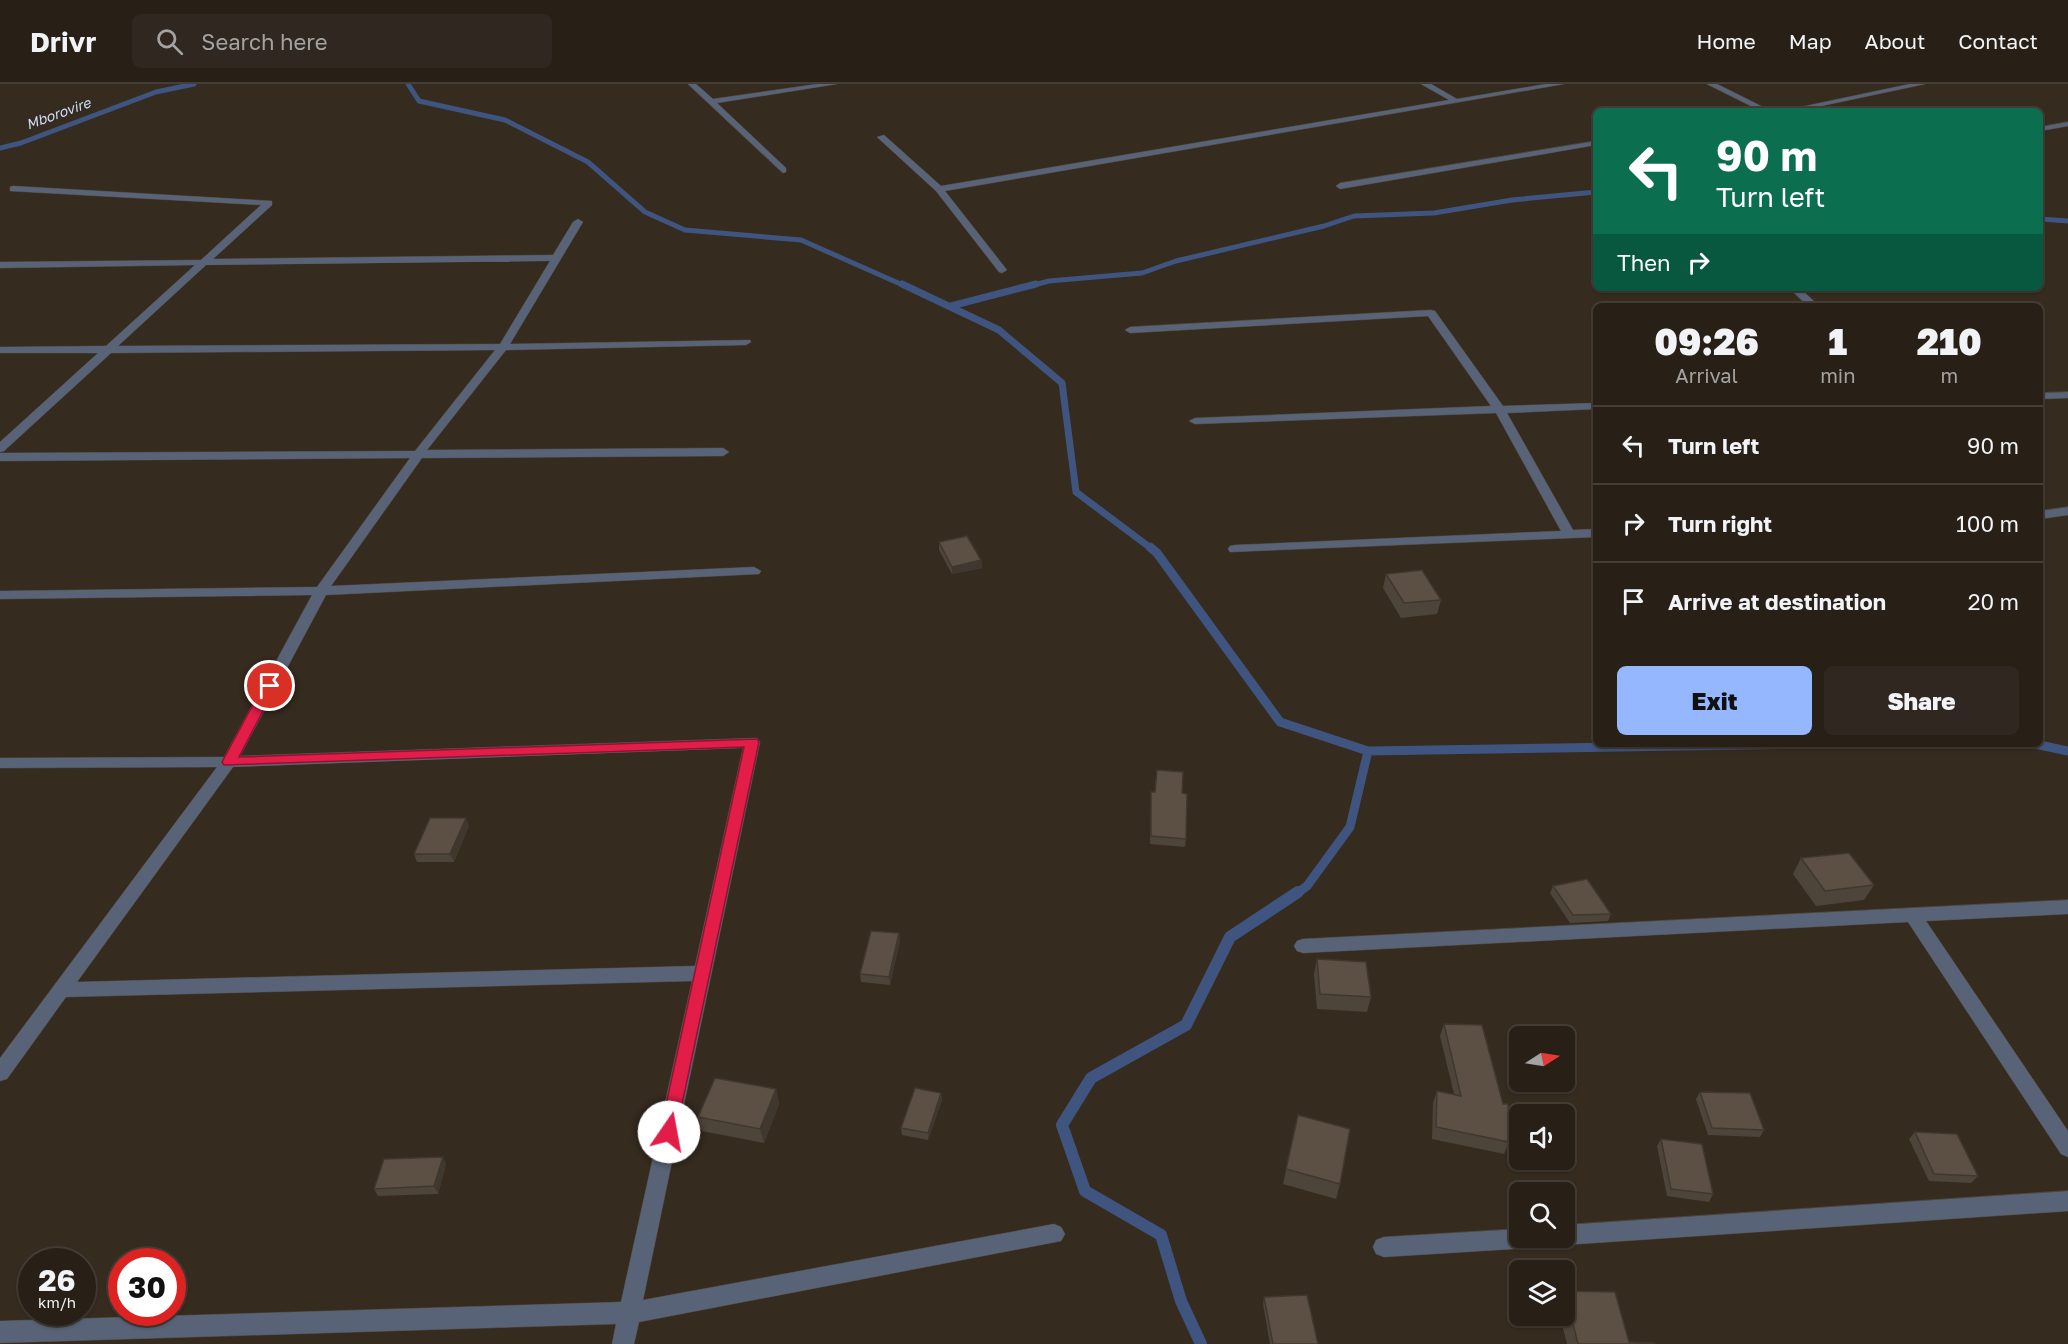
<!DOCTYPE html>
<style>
body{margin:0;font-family:"Golos Text",sans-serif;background:#302820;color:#f1f3f6;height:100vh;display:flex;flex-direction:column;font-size:22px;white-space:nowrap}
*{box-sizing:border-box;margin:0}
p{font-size:20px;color:#a5a3a1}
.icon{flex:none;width:33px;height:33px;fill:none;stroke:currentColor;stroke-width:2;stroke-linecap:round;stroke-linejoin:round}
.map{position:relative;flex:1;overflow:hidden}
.side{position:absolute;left:1593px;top:219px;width:450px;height:444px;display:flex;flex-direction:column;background:#282017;border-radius:9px;box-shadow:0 2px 4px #0004,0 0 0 2px #443e36}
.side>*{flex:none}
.hud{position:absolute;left:1593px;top:24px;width:450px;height:183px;border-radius:9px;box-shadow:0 2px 4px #0004,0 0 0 2px #443e36;background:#0b6e4f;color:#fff;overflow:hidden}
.needle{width:39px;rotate:78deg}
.tools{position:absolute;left:1509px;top:942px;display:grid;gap:12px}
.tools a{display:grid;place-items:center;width:66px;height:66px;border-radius:9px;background:#282017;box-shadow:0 2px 4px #0004,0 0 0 2px #443e36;font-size:30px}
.speed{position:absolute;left:18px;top:1164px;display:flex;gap:12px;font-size:30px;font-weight:700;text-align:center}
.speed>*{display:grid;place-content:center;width:78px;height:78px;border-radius:50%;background:#282017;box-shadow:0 2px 4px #0004,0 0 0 2px #443e36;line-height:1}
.speed small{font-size:15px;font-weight:400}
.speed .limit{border:9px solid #d22;background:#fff;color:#111}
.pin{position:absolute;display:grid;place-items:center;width:51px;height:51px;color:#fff;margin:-26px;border:3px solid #fff;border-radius:50%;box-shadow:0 2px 6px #0007}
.me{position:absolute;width:66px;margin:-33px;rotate:12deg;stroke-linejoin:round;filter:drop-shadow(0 0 4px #0008)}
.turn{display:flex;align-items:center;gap:21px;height:126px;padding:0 24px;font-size:27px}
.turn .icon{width:78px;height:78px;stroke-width:2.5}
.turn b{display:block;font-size:42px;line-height:51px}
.then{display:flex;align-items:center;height:57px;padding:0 24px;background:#0003;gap:12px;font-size:22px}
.eta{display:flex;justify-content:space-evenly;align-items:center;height:102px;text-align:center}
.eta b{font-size:36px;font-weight:800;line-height:42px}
.primary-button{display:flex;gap:12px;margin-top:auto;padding:12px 24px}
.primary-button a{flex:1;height:69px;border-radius:9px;background:#94b7fd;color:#111;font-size:24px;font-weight:800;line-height:69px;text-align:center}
.primary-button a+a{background:#302820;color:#f1f3f6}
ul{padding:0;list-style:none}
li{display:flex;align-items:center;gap:18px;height:78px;padding:0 24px;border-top:2px solid #443e36}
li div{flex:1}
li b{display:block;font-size:22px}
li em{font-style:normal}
header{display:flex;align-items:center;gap:36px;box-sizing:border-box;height:84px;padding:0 30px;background:#282017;border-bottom:2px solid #443e36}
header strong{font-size:28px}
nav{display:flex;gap:33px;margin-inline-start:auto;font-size:21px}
.search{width:420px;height:54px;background:#302820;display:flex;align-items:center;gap:15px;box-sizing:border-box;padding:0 21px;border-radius:9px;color:#a5a3a1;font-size:22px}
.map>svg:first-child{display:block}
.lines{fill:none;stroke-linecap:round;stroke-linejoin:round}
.stream-far3{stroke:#3f547f;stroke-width:5}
.stream-far2{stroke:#3f547f;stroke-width:7}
.stream-far1{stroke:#3f547f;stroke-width:9}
.stream{stroke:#3f547f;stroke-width:12}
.minor-casing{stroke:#4f463a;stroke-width:1}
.minor{fill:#596377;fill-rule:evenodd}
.wall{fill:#4e453a}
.shaded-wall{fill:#40382f}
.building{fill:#5b5043;stroke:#40382f;stroke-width:1.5}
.route{fill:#e11d48;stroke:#92132f;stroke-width:1.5}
.labels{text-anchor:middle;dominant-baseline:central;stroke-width:4.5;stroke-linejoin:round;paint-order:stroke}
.far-water-label{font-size:14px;font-style:italic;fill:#cfddfa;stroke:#352b1f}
</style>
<header>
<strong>Drivr</strong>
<div class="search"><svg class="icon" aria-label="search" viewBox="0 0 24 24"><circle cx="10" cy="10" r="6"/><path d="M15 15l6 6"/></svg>Search here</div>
<nav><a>Home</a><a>Map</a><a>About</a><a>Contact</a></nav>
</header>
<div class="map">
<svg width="2068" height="1260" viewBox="0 0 2068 1260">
<rect width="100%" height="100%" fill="#352b1f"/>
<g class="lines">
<!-- stream-far3 -->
<path class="stream-far3" d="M408 0 419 17 505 36 588 78 645 128 685 146 801 156 905 202
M0 64 21 59 156 8 194 0
M2040 135 2068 137
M1030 202 1049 197 1142 189 1176 177 1324 142 1354 132 1434 129 1512 116 1596 108"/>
<!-- stream-far2 -->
<path class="stream-far2" d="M902 200 999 246 1062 299 1076 408 1152 465
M951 222 1036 200"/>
<!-- stream-far1 -->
<path class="stream-far1" d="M1150 463 1157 469 1280 638 1368 667 1812 660
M2035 660 2068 667
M1296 810 1307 802 1350 743 1368 667"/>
<!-- stream -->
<path class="stream" d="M1201 1260 1181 1217 1161 1151 1085 1107 1062 1041 1091 994 1186 941 1230 853 1298 808"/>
<!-- minor casing -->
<g class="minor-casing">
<path id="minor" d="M688 0H696L713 15 817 0H837L717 19 786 84V88L783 89Z
M1421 0H1431L1457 15 1546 0H1564L945 107 1007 186 1002 189 999 188 936 107 877 53 884 51 941 102 1449 16Z
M1707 0H1717L1771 27H1761Z
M1910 0H1925L1798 27H1782Z
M2068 38V42L2040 47V43Z
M1596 57V61L1340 105 1336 102 1340 99Z
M13 102 272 117V121L213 175 553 171 573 138 578 135 583 138 510 260 750 256 751 258 746 261 506 266 427 366 723 364 729 368 723 372 422 374 331 502 754 483 761 487 759 490 326 511 240 672 757 654 760 658 643 1216 1054 1140 1061 1143 1065 1150 1061 1157 639 1238 634 1260H612L616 1240 0 1259V1237L621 1218 692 897 66 913 7 995 0 997V974L217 683 0 684V674L224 673 312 511 0 515V507L317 503 410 374 0 377V369L415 367 495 266 111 269 4 367 0 368V358L98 269H0V263L106 262 195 181 0 184V178L201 176 261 121 10 107V103ZM550 177 500 260 118 262 206 181ZM743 664 695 882 77 898 233 683Z
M1789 204H1800L1819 222H1808Z
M1431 226 1435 227 1503 322 1596 319V325L1507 329 1573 446 1596 445V453L1230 468 1228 465 1230 462 1235 461 1561 447 1496 329 1195 340 1189 337 1195 334 1491 322 1428 232 1130 249 1125 246 1130 243Z
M2068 308V314L2040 315V309Z
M2068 423V431L2040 435V427Z
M2068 816V830L1926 837 2068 1047V1073L2061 1070 1908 838 1303 869 1297 867 1294 862 1297 857 1303 855Z
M2068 1107V1127L1564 1161 1557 1158 1555 1154H1564V1141Z
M1520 1145V1154H1538L1535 1161 1528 1164 1384 1173 1376 1170 1373 1163 1376 1156 1384 1153Z"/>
</g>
<!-- minor -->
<use href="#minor" class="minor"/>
</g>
<!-- wall -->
<path class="wall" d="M939 458 981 476 982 484 952 490 939 466Z
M1386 490 1441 516 1437 530 1401 534 1383 504Z
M1151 708 1182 709 1186 755 1185 763 1150 760Z
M469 742 454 778H417L414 770Z
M1801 774 1874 801 1864 816 1816 822 1793 790Z
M1553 802 1611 830 1608 837 1570 839 1550 809Z
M899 849 900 857 890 901 861 898 860 890Z
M1317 875 1371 913 1367 928 1317 925 1314 890Z
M1444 940 1509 1058 1504 1070 1432 1055 1433 1019 1437 1007 1454 1010 1440 952Z
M776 1005 779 1020 764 1059 702 1047 698 1033Z
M1700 1008 1764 1046 1760 1053 1708 1051 1696 1015Z
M941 1009 942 1016 928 1056 902 1051 901 1044Z
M1298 1031 1340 1100 1336 1115 1283 1100Z
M1915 1048 1978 1092 1971 1099 1929 1097 1909 1055Z
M1661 1055 1713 1110 1709 1118 1667 1112 1657 1062Z
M446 1080 438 1110 378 1112 374 1105Z
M1565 1207 1629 1258 1655 1260H1567L1560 1232H1564Z
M1264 1213 1318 1260H1270L1263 1220Z"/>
<!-- shaded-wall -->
<path class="shaded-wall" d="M981 476 982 484 952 490V483Z
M466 734 469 742 454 778 450 770Z
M899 849 900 857 890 901 889 893Z
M776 1005 779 1020 764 1059 760 1045Z
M941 1009 942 1016 928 1056V1049Z
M443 1073 446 1080 438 1110 434 1102Z"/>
<!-- building -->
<path class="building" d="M967 452 981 476 952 483 939 458Z
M1422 486 1441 516 1404 519 1386 490Z
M1157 686 1183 688 1182 709 1187 710 1186 755 1151 752V708H1155Z
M430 734H466L450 770H414Z
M1849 769 1874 801 1825 807 1801 774Z
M1587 795 1611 830 1573 831 1553 802Z
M871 847 899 849 889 893 860 890Z
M1317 875 1366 878 1371 913 1320 910Z
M1444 940 1482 941 1503 1020H1508L1509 1058 1436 1043 1437 1007 1461 1012Z
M715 994 776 1005 760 1045 698 1033Z
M915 1004 941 1009 928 1049 901 1044Z
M1700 1008 1750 1009 1764 1046 1712 1044Z
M1298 1031 1350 1045 1340 1100 1286 1085Z
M1915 1048 1957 1050 1978 1092 1934 1090Z
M1661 1055 1702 1060 1713 1110 1671 1105Z
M443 1073 434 1102 374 1105 384 1075Z
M1565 1207 1615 1208 1629 1258 1654 1259 1655 1260H1578Z
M1307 1211 1318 1260H1273L1264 1213Z"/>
<!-- route -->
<path class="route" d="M270 597 276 602 239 673 757 655 759 658 675 1053 669 1056 662 1053 660 1048 744 663 224 681 222 678 263 602Z"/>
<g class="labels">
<!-- far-water labels -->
<g class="far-water-label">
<text transform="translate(58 29) rotate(-20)">Mborovire</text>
</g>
</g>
</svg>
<div class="tools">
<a><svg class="needle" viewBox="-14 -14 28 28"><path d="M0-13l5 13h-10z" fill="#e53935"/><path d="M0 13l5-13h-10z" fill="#a5a3a1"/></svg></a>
<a><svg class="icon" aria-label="sound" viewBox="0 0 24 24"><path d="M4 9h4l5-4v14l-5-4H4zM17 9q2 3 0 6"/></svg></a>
<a><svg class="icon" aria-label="search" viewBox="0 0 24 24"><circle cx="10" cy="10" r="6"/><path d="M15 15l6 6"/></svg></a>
<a><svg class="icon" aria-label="layers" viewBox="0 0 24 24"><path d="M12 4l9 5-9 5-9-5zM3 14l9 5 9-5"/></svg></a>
</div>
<div class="speed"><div>26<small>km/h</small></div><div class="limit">30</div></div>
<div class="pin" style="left:270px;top:602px;background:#d93025"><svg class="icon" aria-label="arrive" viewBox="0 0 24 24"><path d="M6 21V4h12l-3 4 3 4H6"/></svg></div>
<svg class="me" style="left:669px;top:1048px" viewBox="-20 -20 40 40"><circle r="19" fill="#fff"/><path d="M0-13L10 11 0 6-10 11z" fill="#e11d48"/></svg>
<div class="hud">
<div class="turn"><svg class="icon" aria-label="left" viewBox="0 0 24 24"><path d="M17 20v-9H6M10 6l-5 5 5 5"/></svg><div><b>90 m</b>Turn left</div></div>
<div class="then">Then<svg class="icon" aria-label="right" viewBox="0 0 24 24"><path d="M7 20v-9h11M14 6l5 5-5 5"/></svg></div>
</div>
<section class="side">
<div class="eta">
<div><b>09:26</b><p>Arrival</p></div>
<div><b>1</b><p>min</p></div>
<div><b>210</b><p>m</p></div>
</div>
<ul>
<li><svg class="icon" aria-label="left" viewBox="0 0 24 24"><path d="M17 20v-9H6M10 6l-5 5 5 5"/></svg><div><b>Turn left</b></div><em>90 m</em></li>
<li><svg class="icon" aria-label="right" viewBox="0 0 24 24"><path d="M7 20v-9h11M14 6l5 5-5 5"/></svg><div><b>Turn right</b></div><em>100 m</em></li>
<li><svg class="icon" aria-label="arrive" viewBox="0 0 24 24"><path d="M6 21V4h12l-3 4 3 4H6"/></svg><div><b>Arrive at destination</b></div><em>20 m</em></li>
</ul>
<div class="primary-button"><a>Exit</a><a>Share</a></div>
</section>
</div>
